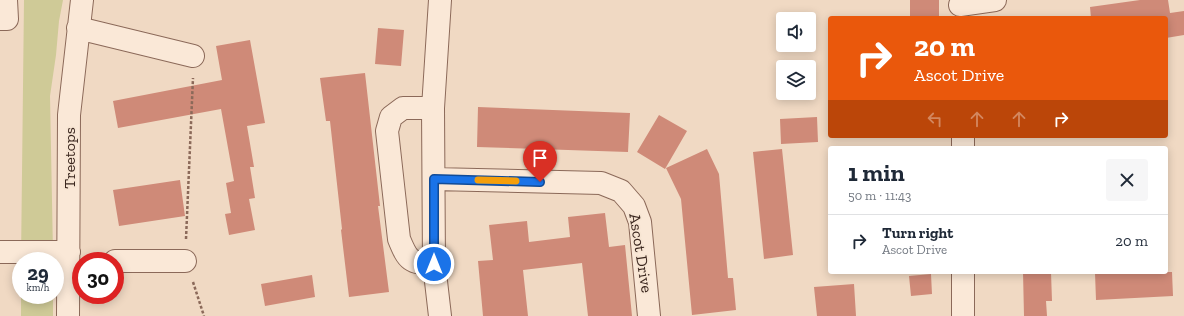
<!DOCTYPE html>
<meta charset="utf-8">
<style>
body{margin:0;font-family:"Zilla Slab",serif;background:#f6f6f7;color:#1f2937;height:100vh;display:flex;flex-direction:column;font-size:15px;white-space:nowrap}
*{box-sizing:border-box;margin:0}
p{font-size:13px;color:#747a83}
.icon{flex:none;width:22px;height:22px;fill:none;stroke:currentColor;stroke-width:2;stroke-linecap:round;stroke-linejoin:round}
.map{position:relative;flex:1;overflow:hidden}
.side{position:absolute;left:828px;top:146px;width:340px;height:128px;display:flex;flex-direction:column;background:#fff;border-radius:4px;box-shadow:0 2px 10px #0003}
.side>*{flex:none}
.banner{position:absolute;left:828px;top:16px;width:340px;height:122px;border-radius:4px;box-shadow:0 2px 10px #0003;background:#ea580c;color:#fff;overflow:hidden}
.tools{position:absolute;left:776px;top:12px;display:grid;gap:8px}
.tools a{display:grid;place-items:center;width:40px;height:40px;border-radius:4px;background:#fff;box-shadow:0 2px 10px #0003;font-size:20px}
.speed{position:absolute;left:12px;top:252px;display:flex;gap:8px;font-size:20px;font-weight:700;text-align:center}
.speed>*{display:grid;place-content:center;width:52px;height:52px;border-radius:50%;background:#fff;box-shadow:0 2px 10px #0003;line-height:1}
.speed small{font-size:10px;font-weight:400}
.speed .limit{border:6px solid #d22;background:#fff;color:#111}
.pin{position:absolute;display:grid;place-items:center;width:34px;height:34px;color:#fff;margin:-41px -17px;border-radius:50% 50% 50% 0;rotate:-45deg;box-shadow:0 0 4px #0007}
.pin .icon{rotate:45deg}
.me{position:absolute;width:44px;margin:-22px;rotate:0deg;stroke-linejoin:round;filter:drop-shadow(0 0 3px #0008)}
.turn{display:flex;align-items:center;gap:14px;height:84px;padding:0 20px;font-size:18px}
.turn .icon{width:52px;height:52px;stroke-width:2.5}
.turn b{display:block;font-size:28px;line-height:34px}
.lanes{display:flex;align-items:center;height:38px;padding:0 20px;background:#0003;justify-content:center;gap:20px;direction:ltr}
.lanes .off{opacity:.35}
.round{display:grid;place-items:center;flex:none;width:42px;height:42px;border-radius:4px;background:#f6f6f7}
.headline{display:flex;align-items:center;justify-content:space-between;height:68px;padding:0 20px}
h1{font-size:24px;font-weight:700;line-height:30px}
ul{padding:0;list-style:none}
li{display:flex;align-items:center;gap:12px;height:52px;padding:0 20px;border-top:1px solid #e0e1e3}
li div{flex:1}
li b{display:block;font-size:15px}
li em{font-style:normal}
.map>svg:first-child{display:block}
.green{fill:#cfca97}
.building{fill:#cf8a78}
.lines{fill:none;stroke-linecap:round;stroke-linejoin:round}
.minor-casing{stroke:#8b6959;stroke-width:24}
.tertiary-casing{stroke:#8b6959;stroke-width:24}
.path{stroke:#8b6959;stroke-width:2.5;stroke-dasharray:3 2;stroke-linecap:butt}
.minor{stroke:#fae8d7;stroke-width:22}
.tertiary{stroke:#fae8d7;stroke-width:22}
.route-casing{stroke:#114b97;stroke-width:10}
.route{stroke:#1a73e8;stroke-width:7}
.slow{stroke:#f59e0b;stroke-width:7}
.labels{text-anchor:middle;dominant-baseline:central;stroke-width:3.5;stroke-linejoin:round;paint-order:stroke}
.street-label{font-size:16px;fill:#3a261e;stroke:#f7e5d3}
</style>
<div class="map">
<svg width="1184" height="316" viewBox="0 0 1184 316">
<rect width="100%" height="100%" fill="#f0d9c3"/>
<!-- green -->
<path class="green" d="M24 0H63L59 21 56 55 50 96 53 253 21 261Z
M21 265V295H53V316H21Z"/>
<!-- building -->
<path class="building" d="M910 0H939V18H910Z
M1140 0H1168L1170 13 1184 11V35L1166 38V18H1091L1090 7Z
M378 28 404 30 401 66 375 64Z
M250 40 265 123 247 126 254 167H250L255 198 249 199 255 230 229 235 225 214 231 213 226 183 234 181 221 109 118 128 113 101 222 80 216 46Z
M365 73 380 206H378L389 292 349 297 341 230 342 229 330 121H326L320 78Z
M478 107 630 113 628 152 477 147Z
M659 115 687 131 665 169 637 152Z
M817 117 818 142 781 144 780 119Z
M707 149 719 174 728 278H733L736 310 692 315 681 199 666 168Z
M782 149 793 255 764 259 753 152Z
M180 180 185 216 119 226 113 190Z
M605 213 609 247 625 245 632 316H588L582 263 523 270 528 316H483L478 261 493 260 489 225 527 221 529 242 570 237 568 217Z
M1023 272H1051L1052 301H1046L1047 316H1024Z
M1114 272H1172L1173 296 1096 300 1095 273Z
M931 274 932 294 911 296 909 276Z
M312 275 315 297 265 306 261 284Z
M854 284 856 316H817L814 287Z"/>
<g class="lines">
<!-- minor casing -->
<g class="minor-casing">
<path id="minor" d="M440 0 433 108 434 264 440 316
M0 19H7L6 0
M78 28 193 56
M433 108H403L391 117 387 131 399 239C408 261 410 263 434 264
M434 179 601 183 621 191 634 206 640 222 649 316
M0 252H69
M115 261H185
M68 316 69 115 82 0"/>
</g>
<!-- tertiary casing -->
<g class="tertiary-casing">
<path id="tertiary" d="M960 5 995 0
M963 136V148
M963 272V316"/>
</g>
<!-- path -->
<path class="path" d="M186 239 193 78
M193 282 204 316"/>
<!-- minor -->
<use href="#minor" class="minor"/>
<!-- tertiary -->
<use href="#tertiary" class="tertiary"/>
</g>
<g class="lines">
<!-- route casing -->
<g class="route-casing">
<path id="route" d="M434 264V179L540 182"/>
</g>
<!-- route -->
<use href="#route" class="route"/>
<!-- slow -->
<path class="slow" d="M478 180 516 181"/>
</g>
<g class="labels">
<!-- street labels -->
<g class="street-label">
<text transform="translate(69 158) rotate(-90)">Treetops</text>
<text transform="translate(641 253) rotate(81)">Ascot Drive</text>
</g>
</g>
</svg>
<div class="tools">
<a><svg class="icon" aria-label="sound" viewBox="0 0 24 24"><path d="M4 9h4l5-4v14l-5-4H4zM17 9q2 3 0 6"/></svg></a>
<a><svg class="icon" aria-label="layers" viewBox="0 0 24 24"><path d="M12 4l9 5-9 5-9-5zM3 14l9 5 9-5"/></svg></a>
</div>
<div class="speed"><div>29<small>km/h</small></div><div class="limit">30</div></div>
<div class="pin" style="left:540px;top:182px;background:#d93025"><svg class="icon" aria-label="arrive" viewBox="0 0 24 24"><path d="M6 21V4h12l-3 4 3 4H6"/></svg></div>
<svg class="me" style="left:434px;top:264px" viewBox="-20 -20 40 40"><circle r="17" fill="#1a73e8" stroke="#fff" stroke-width="3"/><path d="M0-11L8 9 0 5-8 9z" fill="#fff"/></svg>
<div class="banner">
<div class="turn"><svg class="icon" aria-label="right" viewBox="0 0 24 24"><path d="M7 20v-9h11M14 6l5 5-5 5"/></svg><div><b>20 m</b>Ascot Drive</div></div>
<div class="lanes"><svg class="icon off" aria-label="left" viewBox="0 0 24 24"><path d="M17 20v-9H6M10 6l-5 5 5 5"/></svg><svg class="icon off" aria-label="ahead" viewBox="0 0 24 24"><path d="M12 20V5M6 11l6-6 6 6"/></svg><svg class="icon off" aria-label="ahead" viewBox="0 0 24 24"><path d="M12 20V5M6 11l6-6 6 6"/></svg><svg class="icon" aria-label="right" viewBox="0 0 24 24"><path d="M7 20v-9h11M14 6l5 5-5 5"/></svg></div>
</div>
<section class="side">
<div class="headline"><div><h1>1 min</h1><p>50 m · 11:43</p></div><a class="round"><svg class="icon" aria-label="close" viewBox="0 0 24 24"><path d="M6 6l12 12M18 6L6 18"/></svg></a></div>
<ul>
<li><svg class="icon" aria-label="right" viewBox="0 0 24 24"><path d="M7 20v-9h11M14 6l5 5-5 5"/></svg><div><b>Turn right</b><p>Ascot Drive</p></div><em>20 m</em></li>
</ul>
</section>
</div>
